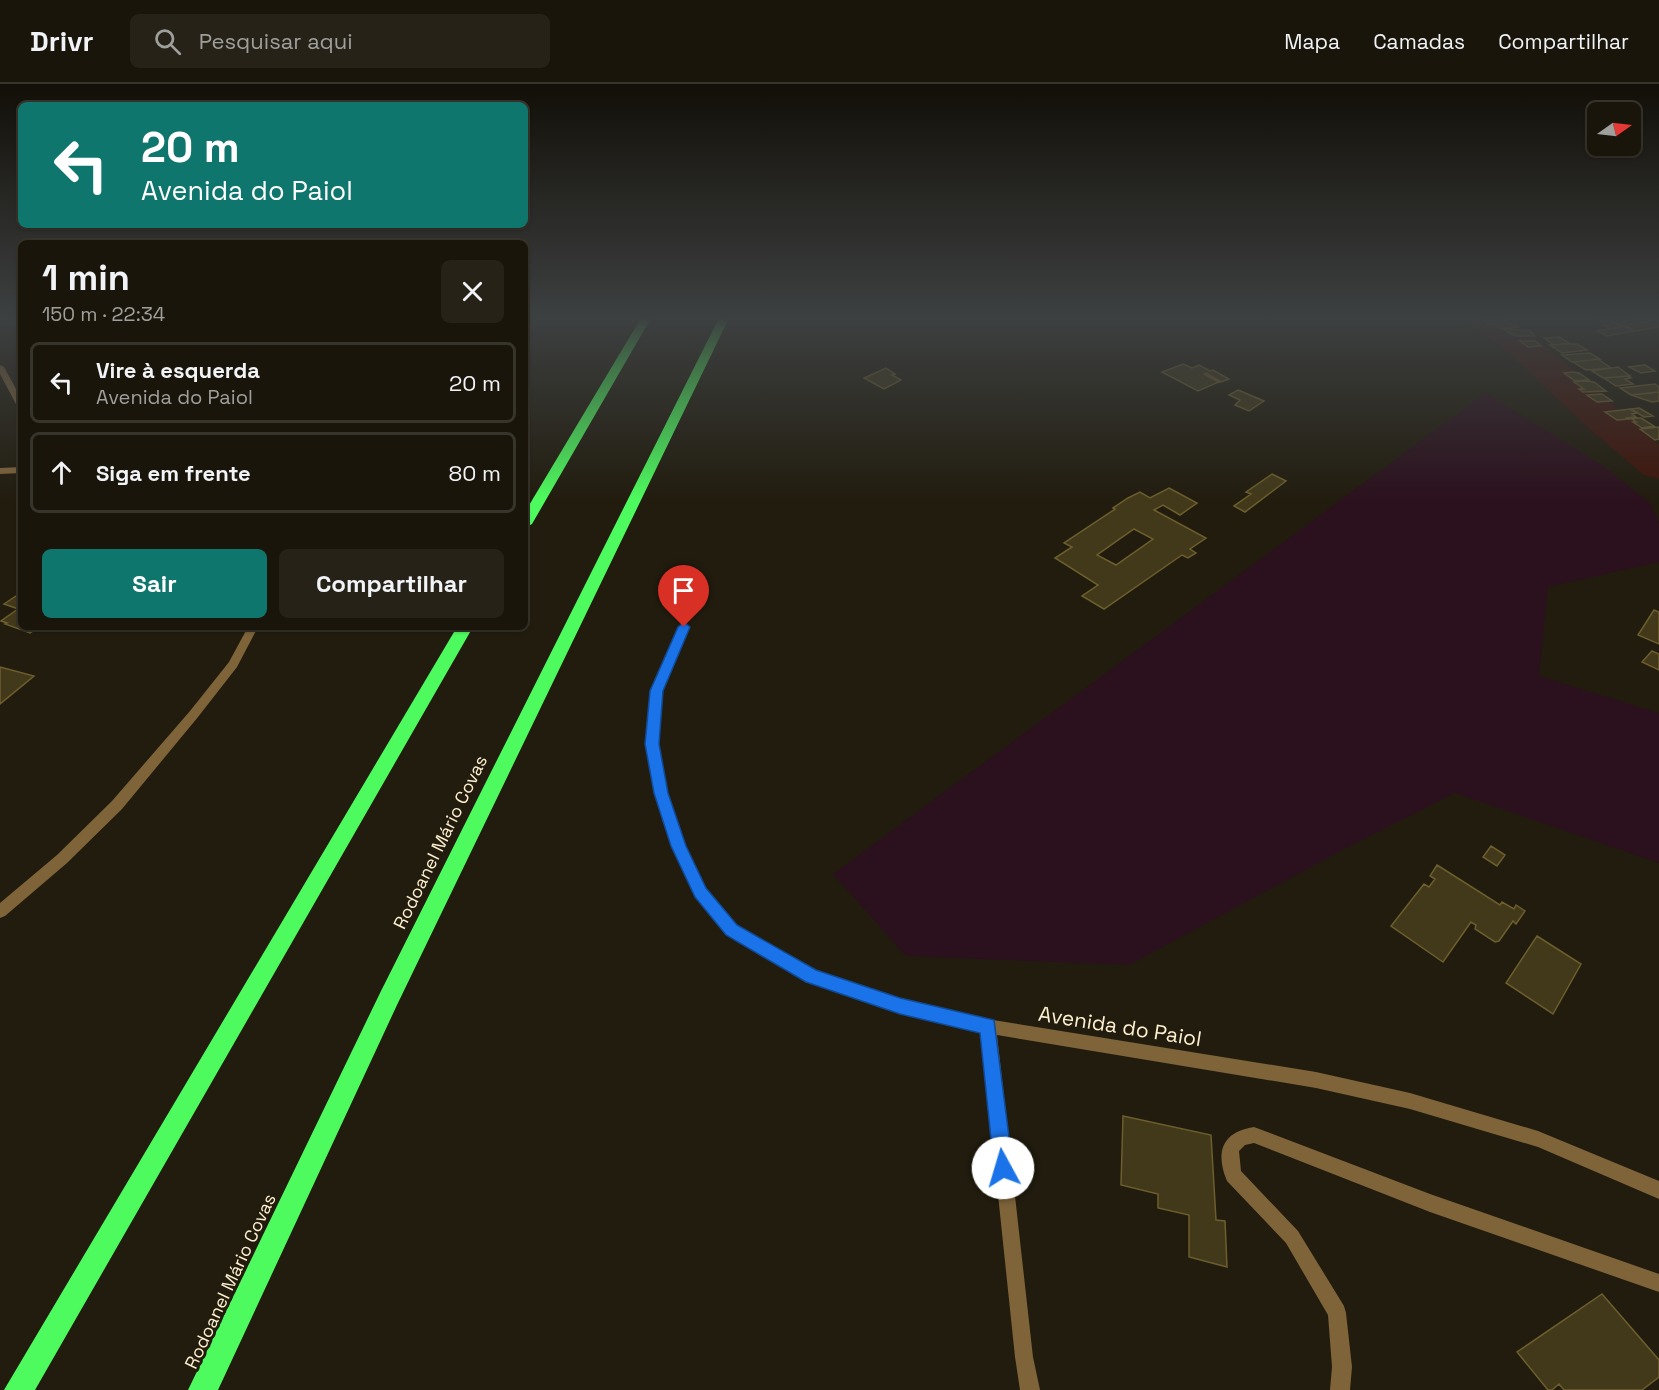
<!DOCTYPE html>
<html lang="pt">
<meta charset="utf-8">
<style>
body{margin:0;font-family:"Space Grotesk",sans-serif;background:#262218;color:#f1f3f6;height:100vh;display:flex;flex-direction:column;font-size:22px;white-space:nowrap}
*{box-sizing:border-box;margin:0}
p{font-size:20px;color:#9f9f9c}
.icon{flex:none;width:33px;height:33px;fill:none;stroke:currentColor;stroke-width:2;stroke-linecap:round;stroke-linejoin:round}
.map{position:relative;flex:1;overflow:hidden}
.drawer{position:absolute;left:18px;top:156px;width:510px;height:390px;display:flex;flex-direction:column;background:#19150a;border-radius:9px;box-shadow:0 2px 4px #0004,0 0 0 2px #37342b}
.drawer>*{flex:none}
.hud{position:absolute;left:18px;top:18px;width:510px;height:126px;border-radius:9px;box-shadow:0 2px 4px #0004,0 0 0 2px #37342b;background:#0f766e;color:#fff;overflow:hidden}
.needle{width:39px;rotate:76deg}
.tools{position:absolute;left:1587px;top:18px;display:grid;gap:12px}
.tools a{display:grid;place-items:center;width:54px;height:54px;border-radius:9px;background:#19150a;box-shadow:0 2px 4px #0004,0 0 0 2px #37342b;font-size:30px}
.pin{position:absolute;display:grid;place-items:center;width:51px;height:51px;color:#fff;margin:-62px -26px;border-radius:50% 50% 50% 0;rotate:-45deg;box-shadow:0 0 6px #0007}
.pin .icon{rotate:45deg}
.me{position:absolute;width:66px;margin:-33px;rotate:354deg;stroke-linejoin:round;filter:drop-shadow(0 0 4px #0008)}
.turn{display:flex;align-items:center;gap:21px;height:126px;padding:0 24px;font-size:27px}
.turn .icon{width:78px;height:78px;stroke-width:2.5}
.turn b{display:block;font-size:42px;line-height:51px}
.round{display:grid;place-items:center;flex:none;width:63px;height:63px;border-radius:9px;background:#262218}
.overview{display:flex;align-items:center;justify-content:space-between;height:102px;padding:0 24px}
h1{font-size:36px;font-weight:600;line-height:45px}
.action{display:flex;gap:12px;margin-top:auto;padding:12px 24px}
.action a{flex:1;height:69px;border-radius:9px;background:#0f766e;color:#fff;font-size:24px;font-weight:600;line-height:69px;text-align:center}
.action a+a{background:#262218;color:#f1f3f6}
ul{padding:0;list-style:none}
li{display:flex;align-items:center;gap:18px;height:81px;margin:0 12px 9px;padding:0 12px;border:3px solid #37342b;border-radius:9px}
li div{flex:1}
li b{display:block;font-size:22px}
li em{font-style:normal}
header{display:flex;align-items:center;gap:36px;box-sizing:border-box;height:84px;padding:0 30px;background:#19150a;border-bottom:2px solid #37342b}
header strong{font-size:28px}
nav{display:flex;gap:33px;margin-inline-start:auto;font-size:21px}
.search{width:420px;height:54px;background:#262218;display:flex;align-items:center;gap:15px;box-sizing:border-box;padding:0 21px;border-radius:9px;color:#9f9f9c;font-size:22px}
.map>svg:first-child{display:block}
.green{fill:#2b111d}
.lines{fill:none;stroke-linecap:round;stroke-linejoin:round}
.river{fill:#3e150b;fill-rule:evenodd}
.building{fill:#42391a;stroke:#6d5e2d;stroke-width:1.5;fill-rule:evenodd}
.street{fill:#7f643a;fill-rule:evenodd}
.highway{fill:#4efb5e;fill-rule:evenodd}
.route{fill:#1a73e8;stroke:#114b97;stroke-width:1.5}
.labels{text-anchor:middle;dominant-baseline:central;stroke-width:6;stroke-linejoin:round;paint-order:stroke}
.street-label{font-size:18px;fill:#feefcf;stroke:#211c0e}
.near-street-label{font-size:21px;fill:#feefcf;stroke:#211c0e}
</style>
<header>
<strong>Drivr</strong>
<div class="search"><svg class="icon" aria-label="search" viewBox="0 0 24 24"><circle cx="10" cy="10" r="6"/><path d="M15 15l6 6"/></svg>Pesquisar aqui</div>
<nav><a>Mapa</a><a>Camadas</a><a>Compartilhar</a></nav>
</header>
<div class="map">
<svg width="1659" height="1306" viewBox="0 0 1659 1306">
<rect width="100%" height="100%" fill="#211c0e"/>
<!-- green -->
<path class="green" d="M1486 309 1603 382 1650 419 1659 438V478L1548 503 1539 592 1659 629V779L1455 709 1350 762 1129 881 906 872 833 790Z"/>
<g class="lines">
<!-- river -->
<path class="river" d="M1462 234H1503L1529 248 1659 361V395L1644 391 1593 348 1503 264 1467 241Z"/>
</g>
<!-- building -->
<path class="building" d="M1483 234H1505L1509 240 1517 241 1518 243 1500 244 1497 240H1487Z
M1591 234H1603L1623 242 1615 245 1606 243 1604 242 1608 241Z
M1610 234H1623L1630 236 1620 241 1607 235Z
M1656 236 1659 237V243L1635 247 1625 241Z
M1623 242 1635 247 1607 252 1597 247Z
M1503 245 1529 246 1535 252H1515Z
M1559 253 1569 259 1554 261 1544 254Z
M1520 257H1535L1541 262 1528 263Z
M1564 260H1577L1587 266 1562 269 1550 261Z
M1590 269 1600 275 1572 278 1562 271Z
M1598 275 1611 284 1586 286 1573 278Z
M1183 280 1192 284 1199 281 1210 287 1213 286 1229 295 1221 298 1206 289 1204 290 1219 298 1198 307 1162 288Z
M1645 281 1655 287 1641 289 1629 283Z
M1618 283 1630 292 1603 294 1592 287Z
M886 284 895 290 892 291 901 296 884 305 864 294Z
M1573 288 1579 289 1589 296 1575 297 1564 289Z
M1627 292 1631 294 1625 295 1633 300 1616 302 1604 294Z
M1584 297 1594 298 1606 307 1583 308 1579 305H1584L1574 298Z
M1655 300 1659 303V308L1631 311 1620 304Z
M1238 306 1264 317 1249 327 1235 321 1240 316 1229 311Z
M1659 308V317L1652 318 1631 311Z
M1602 310 1612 317 1597 318 1587 311Z
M1639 324 1653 332 1644 333 1631 325Z
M1630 325 1637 329 1632 330 1636 333 1627 334 1629 335 1617 336 1605 328Z
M1637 334H1641L1654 342 1642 344 1633 338H1636L1632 335Z
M1659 343V355L1655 356 1640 345Z
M1272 390 1286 397 1245 428 1234 422 1251 410 1246 408Z
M1169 404 1197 419 1180 431 1163 421 1154 426 1206 454 1190 465 1196 469 1188 474 1182 471 1104 525 1082 512 1098 501 1055 474 1072 463 1064 459 1115 425 1113 424 1128 414 1140 408 1150 414ZM1134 445 1153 455 1116 481 1097 471Z
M21 508V526L4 520 19 510Z
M18 525 21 526V543H39L30 549 5 540 7 539 1 537Z
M1654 526 1659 528V560L1638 551Z
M1652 567 1659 570V586L1642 578Z
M0 583 34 592 0 620Z
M1491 762 1505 771 1497 782 1483 773Z
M1437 781 1500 821 1502 818 1514 825 1516 821 1525 827 1516 840 1513 837 1499 857 1495 858 1475 845 1476 841 1471 838 1443 878 1391 842 1424 800 1429 803 1435 795 1430 792Z
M1537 852 1581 880 1553 930 1506 899Z
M1123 1032 1211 1051 1216 1136 1225 1137 1227 1183 1189 1173V1131L1158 1124V1110L1121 1101Z
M1602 1210 1659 1276V1293L1642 1306H1564L1559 1300 1552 1306H1548L1517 1268Z"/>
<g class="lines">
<!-- street -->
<path class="street" d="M0 281 4 283 21 314V324L17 322 0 290Z
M21 383V389L0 390V384Z
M684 539 689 543 663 607 658 660 667 709 686 762 705 804 736 842 778 866 816 887 900 915 962 931 1316 988 1410 1009 1538 1047 1659 1097V1115L1538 1063 1410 1025 1316 1004 997 951 1033 1273 1040 1306H1020L1015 1273 981 948 900 929 807 898 726 850 695 812 672 762 655 709 646 660 651 607 679 543Z
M248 543H258L237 583 198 633 122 725 67 779 5 832 0 834V819L57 771 112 717 190 627 229 578Z
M1254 1043 1430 1110 1659 1190V1208L1430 1128 1254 1059 1245 1061 1239 1067 1241 1087 1298 1147 1344 1222 1346 1229 1352 1283 1350 1306H1330L1332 1283 1328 1231 1286 1159 1227 1097C1215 1068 1222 1048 1254 1043Z"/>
<!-- highway -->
<path class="highway" d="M641 234H651L532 440 525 444V428Z
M719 234H729L397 921 218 1306H188L381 907Z
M457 543H473L35 1306H4Z"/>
</g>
<!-- sky -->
<linearGradient id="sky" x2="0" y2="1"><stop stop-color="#120f08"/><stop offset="0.56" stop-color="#3d4041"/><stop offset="1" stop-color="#3d4041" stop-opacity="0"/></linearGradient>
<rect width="1659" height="417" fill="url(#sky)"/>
<!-- route -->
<path class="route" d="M684 538 690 543 663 607 659 660 668 709 686 762 706 804 737 841 816 886 900 914 994 936 1013 1084 1010 1091 1003 1093 996 1091 994 1084 980 949 900 930 806 898 726 851 695 813 671 762 654 709 645 660 650 607 678 543Z"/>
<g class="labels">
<!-- street labels -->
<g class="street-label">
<text transform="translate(440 758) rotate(-64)">Rodoanel Mário Covas</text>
<text transform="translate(230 1197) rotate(-65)">Rodoanel Mário Covas</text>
</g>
<!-- near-street labels -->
<g class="near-street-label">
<text transform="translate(1120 942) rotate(9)">Avenida do Paiol</text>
</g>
</g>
</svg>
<div class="tools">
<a><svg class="needle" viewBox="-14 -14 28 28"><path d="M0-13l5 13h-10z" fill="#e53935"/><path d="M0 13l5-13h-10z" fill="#9f9f9c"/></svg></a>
</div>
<div class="pin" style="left:684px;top:543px;background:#d93025"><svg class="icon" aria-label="arrive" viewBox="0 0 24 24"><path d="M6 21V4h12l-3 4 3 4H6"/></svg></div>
<svg class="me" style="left:1003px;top:1084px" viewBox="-20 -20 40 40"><circle r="19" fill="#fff"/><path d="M0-13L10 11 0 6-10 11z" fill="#1a73e8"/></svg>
<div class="hud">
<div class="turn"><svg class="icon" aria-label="left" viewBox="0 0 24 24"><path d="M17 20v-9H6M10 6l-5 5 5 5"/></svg><div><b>20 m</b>Avenida do Paiol</div></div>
</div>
<section class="drawer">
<div class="overview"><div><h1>1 min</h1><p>150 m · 22:34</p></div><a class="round"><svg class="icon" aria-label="close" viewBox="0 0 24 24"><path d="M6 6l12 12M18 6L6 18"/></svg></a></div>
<ul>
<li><svg class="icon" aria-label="left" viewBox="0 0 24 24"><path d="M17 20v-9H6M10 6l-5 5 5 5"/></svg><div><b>Vire à esquerda</b><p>Avenida do Paiol</p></div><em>20 m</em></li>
<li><svg class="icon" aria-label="ahead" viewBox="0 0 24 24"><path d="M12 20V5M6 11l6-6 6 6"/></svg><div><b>Siga em frente</b></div><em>80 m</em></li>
</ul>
<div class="action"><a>Sair</a><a>Compartilhar</a></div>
</section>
</div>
